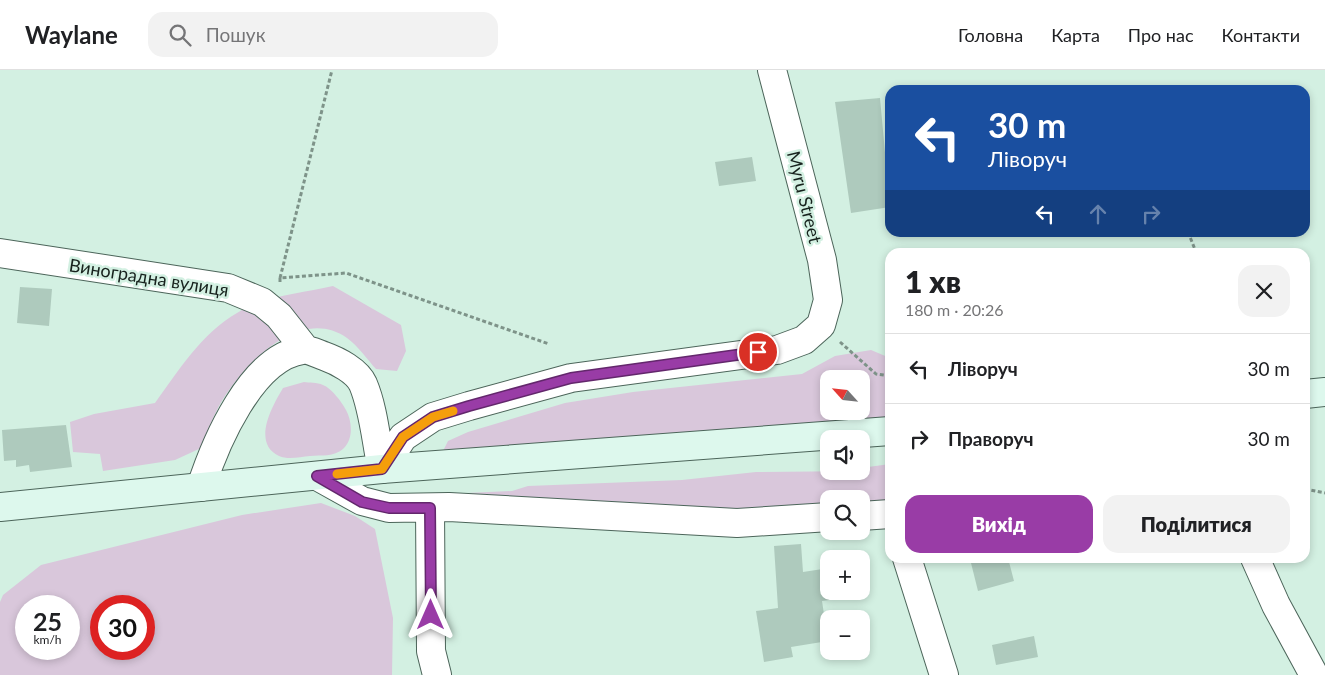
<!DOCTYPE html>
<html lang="uk">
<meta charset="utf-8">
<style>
body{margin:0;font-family:Lato,sans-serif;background:#f2f2f2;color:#202124;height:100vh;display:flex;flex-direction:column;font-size:19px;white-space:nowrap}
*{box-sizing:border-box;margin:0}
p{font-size:16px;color:#757577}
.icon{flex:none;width:28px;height:28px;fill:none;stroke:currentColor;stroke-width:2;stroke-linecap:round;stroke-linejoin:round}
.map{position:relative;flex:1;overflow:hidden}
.panel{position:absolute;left:885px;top:178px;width:425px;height:315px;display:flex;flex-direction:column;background:#fff;border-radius:15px;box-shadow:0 2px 8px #0003}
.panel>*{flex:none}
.hud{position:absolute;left:885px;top:15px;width:425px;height:152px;border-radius:15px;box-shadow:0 2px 8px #0003;background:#1a4fa0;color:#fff;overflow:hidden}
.needle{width:32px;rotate:297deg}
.buttons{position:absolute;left:820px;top:300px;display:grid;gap:10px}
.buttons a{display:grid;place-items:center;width:50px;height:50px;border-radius:10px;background:#fff;box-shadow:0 2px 8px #0003;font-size:25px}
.speed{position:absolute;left:15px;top:525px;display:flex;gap:10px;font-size:25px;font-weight:700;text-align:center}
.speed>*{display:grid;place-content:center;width:65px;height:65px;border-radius:50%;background:#fff;box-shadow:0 2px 8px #0003;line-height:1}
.speed small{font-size:12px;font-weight:400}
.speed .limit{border:8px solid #d22;background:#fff;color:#111}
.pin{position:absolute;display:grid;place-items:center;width:42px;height:42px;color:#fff;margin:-21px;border:2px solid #fff;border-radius:50%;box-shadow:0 1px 5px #0007}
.me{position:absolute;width:55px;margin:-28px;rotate:0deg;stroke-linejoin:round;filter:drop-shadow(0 0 4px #0008)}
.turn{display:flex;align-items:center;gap:18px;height:105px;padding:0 20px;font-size:22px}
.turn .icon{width:65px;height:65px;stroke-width:2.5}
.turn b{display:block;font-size:35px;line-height:42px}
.lanes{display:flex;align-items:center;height:48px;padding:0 20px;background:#0003;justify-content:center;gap:25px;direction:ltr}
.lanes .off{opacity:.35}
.round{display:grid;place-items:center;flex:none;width:52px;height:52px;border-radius:15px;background:#f2f2f2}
.overview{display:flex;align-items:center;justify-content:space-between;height:85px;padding:0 20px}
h1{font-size:30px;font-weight:800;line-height:38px}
.button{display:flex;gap:10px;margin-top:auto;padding:10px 20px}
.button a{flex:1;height:58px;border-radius:15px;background:#993ca6;color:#fff;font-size:20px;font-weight:800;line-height:58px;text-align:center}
.button a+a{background:#f2f2f2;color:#202124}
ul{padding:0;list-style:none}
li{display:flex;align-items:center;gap:15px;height:70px;padding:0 20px;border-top:1px solid #e0e0e0}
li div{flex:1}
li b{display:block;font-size:19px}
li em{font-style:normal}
header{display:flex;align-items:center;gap:30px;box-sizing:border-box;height:70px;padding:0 25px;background:#fff;border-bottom:1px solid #e0e0e0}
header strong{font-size:24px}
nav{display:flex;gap:28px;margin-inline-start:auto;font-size:18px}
.search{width:350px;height:45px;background:#f2f2f2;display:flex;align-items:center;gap:12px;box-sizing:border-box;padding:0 18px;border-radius:15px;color:#757577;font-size:19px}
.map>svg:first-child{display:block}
.green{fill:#d9c7db;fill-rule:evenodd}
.building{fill:#aecabd}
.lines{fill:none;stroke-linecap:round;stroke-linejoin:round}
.street-casing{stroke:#4c655a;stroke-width:30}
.secondary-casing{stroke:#4c655a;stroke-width:30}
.path{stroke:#7e9389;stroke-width:3;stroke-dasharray:4 2.5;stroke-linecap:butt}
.street{stroke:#fff;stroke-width:28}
.secondary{stroke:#ddf8ed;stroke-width:28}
.route-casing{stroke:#63276c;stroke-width:12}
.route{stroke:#993ca6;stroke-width:9}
.slow{stroke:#f59e0b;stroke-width:9}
.labels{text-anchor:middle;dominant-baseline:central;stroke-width:5;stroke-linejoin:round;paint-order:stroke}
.street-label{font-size:18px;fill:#17221d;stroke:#d3f0e2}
</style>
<header>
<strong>Waylane</strong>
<div class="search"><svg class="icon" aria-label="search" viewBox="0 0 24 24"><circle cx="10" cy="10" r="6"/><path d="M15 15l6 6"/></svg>Пошук</div>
<nav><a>Головна</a><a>Карта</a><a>Про нас</a><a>Контакти</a></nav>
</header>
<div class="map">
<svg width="1325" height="605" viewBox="0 0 1325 605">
<rect width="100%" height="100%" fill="#d3f0e2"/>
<!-- green -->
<path class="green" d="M333 216 401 255 406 281 397 301 376 299C367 289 358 276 347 268 299 234 241 297 219 336 212 349 207 364 201 378L175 390 103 401 100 384 73 382 70 352 94 344 155 333C179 300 201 264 237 243 265 226 302 223 333 216Z
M871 280 890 288V349L442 383 448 371 468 362 565 333 633 322 802 304 835 286ZM829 309H861V341H829Z
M304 312C309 313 317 312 323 315 331 318 342 332 346 340 352 351 354 369 343 379 334 387 321 385 310 386 300 387 288 390 279 386 251 373 273 335 283 318Z
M890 394V444L861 446V429H829V447L403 426 512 421 528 416 682 410 756 402 861 401V398Z
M321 433 355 446 375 459 393 548 392 605H0V532L3 525 41 495 242 445ZM69 536V579H26V536ZM101 536H144V579H101Z"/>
<!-- building -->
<path class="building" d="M880 28 890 137 851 143 835 32Z
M752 87 756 111 719 116 715 92Z
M20 217 52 219 49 256 17 253Z
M66 355 72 397 30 402 29 395 16 397V390L4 391 2 360Z
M801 474 803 502 829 498V530L822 531 828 571 791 577 793 587 764 592 756 541 778 538 774 476Z
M992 488H1008L1014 511 978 521 971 493Z
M1034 566 1038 587 996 595 992 575Z"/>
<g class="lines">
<!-- street casing -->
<g class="street-casing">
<path id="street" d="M0 183 228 218 262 232 279 246 305 279
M382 399 403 367 433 347 469 336 571 308 777 280 804 270 821 255 828 230 822 190 772 0
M317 406 362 431 389 438 449 437 737 453 829 447
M201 417C215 374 251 287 303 280 309 279 318 284 324 286 338 291 357 301 363 314 374 340 376 372 382 399
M430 438 431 581 437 605
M861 446 890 444
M907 488 944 605
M1255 488 1276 535 1314 605"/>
</g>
<!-- secondary casing -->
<g class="secondary-casing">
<path id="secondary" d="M1305 324 1325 322
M0 437 382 399 890 361"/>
</g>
<!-- path -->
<path class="path" d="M1188 162 1196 182
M280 208 332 0
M280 212V208L346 203 549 274
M840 272 876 304 890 306
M1305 419 1325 423"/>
<!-- street -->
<use href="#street" class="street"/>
<!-- secondary -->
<use href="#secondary" class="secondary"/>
</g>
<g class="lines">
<!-- route casing -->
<g class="route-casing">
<path id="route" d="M431 545 430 438H389L362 432 317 406 382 399 403 367 433 347 469 336 571 308 758 282"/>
</g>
<!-- route -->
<use href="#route" class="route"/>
<!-- slow -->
<path class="slow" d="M337 404 382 399 403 367 433 347 453 341"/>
</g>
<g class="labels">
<!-- street labels -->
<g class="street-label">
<text transform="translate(805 127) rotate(76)">Myru Street</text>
<text transform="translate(149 207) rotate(9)">Виноградна вулиця</text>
</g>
</g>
</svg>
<div class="buttons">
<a><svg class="needle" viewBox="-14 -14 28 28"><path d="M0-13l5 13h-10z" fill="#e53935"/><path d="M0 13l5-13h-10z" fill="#757577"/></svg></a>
<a><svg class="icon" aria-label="sound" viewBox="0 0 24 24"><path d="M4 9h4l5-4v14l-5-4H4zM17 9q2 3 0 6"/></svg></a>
<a><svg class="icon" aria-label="search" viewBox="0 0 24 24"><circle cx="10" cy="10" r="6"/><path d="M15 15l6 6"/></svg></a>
<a>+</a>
<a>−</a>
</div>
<div class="speed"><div>25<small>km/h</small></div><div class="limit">30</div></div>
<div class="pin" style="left:758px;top:282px;background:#d93025"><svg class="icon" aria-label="arrive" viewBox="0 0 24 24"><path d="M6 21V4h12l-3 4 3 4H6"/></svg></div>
<svg class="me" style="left:431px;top:545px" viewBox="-20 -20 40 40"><path d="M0-17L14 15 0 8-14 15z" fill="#993ca6" stroke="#fff" stroke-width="4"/></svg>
<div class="hud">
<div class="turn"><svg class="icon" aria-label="left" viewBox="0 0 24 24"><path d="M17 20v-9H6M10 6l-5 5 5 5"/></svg><div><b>30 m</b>Ліворуч</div></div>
<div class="lanes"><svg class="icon" aria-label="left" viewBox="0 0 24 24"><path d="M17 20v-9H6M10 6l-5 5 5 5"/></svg><svg class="icon off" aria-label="ahead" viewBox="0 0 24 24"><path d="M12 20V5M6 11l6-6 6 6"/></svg><svg class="icon off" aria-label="right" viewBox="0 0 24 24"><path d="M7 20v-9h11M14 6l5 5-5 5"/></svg></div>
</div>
<section class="panel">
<div class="overview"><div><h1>1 хв</h1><p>180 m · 20:26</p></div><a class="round"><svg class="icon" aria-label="close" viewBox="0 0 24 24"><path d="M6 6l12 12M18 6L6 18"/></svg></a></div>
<ul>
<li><svg class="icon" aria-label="left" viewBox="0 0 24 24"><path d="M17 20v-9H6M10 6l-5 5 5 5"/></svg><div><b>Ліворуч</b></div><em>30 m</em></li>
<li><svg class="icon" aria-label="right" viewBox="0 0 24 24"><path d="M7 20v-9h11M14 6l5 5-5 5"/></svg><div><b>Праворуч</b></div><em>30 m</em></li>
</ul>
<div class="button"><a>Вихід</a><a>Поділитися</a></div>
</section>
</div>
